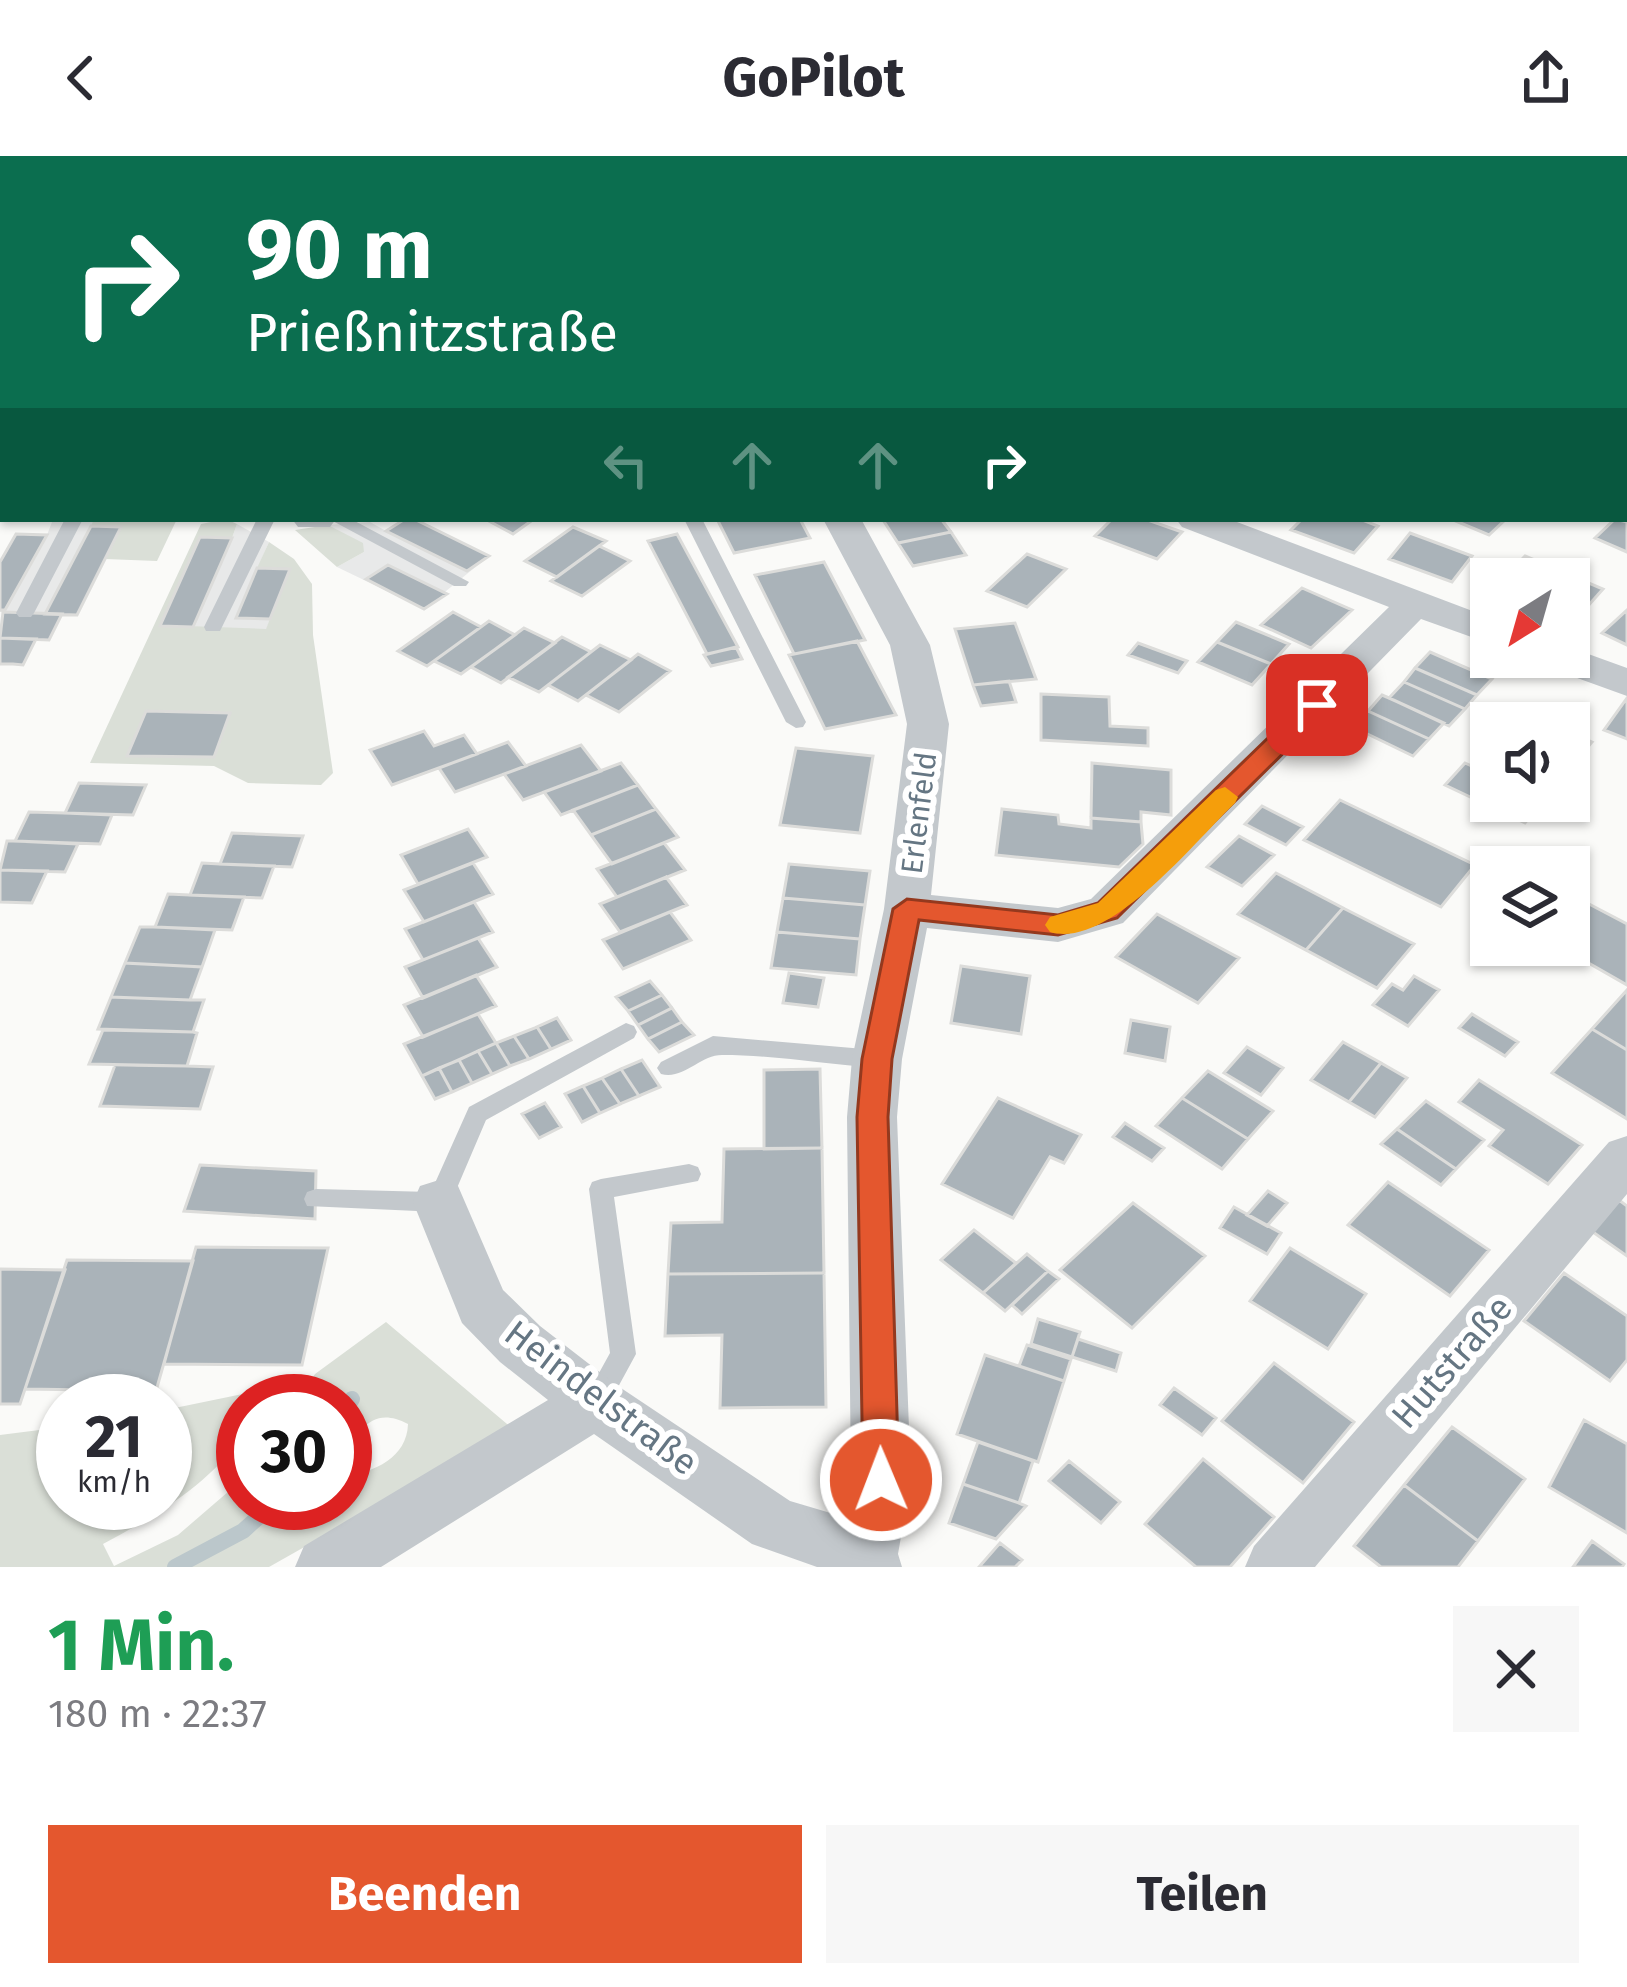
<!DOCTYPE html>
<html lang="de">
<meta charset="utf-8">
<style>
body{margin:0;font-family:"Fira Sans",sans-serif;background:#f7f7f7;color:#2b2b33;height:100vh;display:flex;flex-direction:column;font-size:45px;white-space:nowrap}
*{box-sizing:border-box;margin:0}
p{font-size:39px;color:#7c7c81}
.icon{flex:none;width:66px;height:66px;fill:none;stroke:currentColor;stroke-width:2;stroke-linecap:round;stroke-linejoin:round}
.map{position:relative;height:1411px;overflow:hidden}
.side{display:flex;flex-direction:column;background:#fff;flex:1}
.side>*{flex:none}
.banner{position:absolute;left:0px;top:0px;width:1629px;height:366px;box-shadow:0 3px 9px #0004;background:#0b6e4f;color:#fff;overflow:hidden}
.needle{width:78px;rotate:217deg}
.fabs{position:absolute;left:1470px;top:402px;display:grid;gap:24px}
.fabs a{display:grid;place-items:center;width:120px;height:120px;border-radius:0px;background:#fff;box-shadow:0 3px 9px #0004;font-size:60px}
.speed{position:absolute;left:36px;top:1218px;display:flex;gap:24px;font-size:60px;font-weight:700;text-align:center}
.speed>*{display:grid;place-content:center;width:156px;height:156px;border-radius:50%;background:#fff;box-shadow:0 3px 9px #0004;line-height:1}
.speed small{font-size:30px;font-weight:400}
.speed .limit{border:18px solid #d22;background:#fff;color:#111}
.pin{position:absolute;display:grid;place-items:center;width:102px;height:102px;color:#fff;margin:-51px;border-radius:24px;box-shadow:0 6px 18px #0006}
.me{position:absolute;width:132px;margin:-66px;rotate:359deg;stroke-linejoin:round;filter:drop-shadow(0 0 9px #0008)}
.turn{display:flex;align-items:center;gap:42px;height:252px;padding:0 48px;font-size:54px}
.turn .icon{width:156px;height:156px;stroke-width:2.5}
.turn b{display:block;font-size:84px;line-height:102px}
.lanes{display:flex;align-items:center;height:114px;padding:0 48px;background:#0003;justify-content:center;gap:60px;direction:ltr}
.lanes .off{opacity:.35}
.round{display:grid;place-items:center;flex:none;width:126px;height:126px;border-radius:0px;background:#f7f7f7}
.headline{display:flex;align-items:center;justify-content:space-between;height:204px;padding:0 48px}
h1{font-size:72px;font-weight:700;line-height:90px;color:#1e9e55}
.cta{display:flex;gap:24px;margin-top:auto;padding:24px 48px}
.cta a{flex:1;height:138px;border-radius:0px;background:#e4572e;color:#fff;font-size:48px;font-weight:700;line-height:138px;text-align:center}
.cta a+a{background:#f7f7f7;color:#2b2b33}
header{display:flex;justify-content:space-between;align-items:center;height:156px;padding:0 48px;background:#fff;font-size:54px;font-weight:700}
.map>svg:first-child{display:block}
.built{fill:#e8e9e9}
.green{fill:#dadfd7}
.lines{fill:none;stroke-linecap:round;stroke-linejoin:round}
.stream{stroke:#bbc7cb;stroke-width:16}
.building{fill:#aab3b9;stroke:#dcdcda;stroke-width:3}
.lane{fill:#c3c8cc;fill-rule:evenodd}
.street{fill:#c3c8cc;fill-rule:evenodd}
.route{fill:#e4572e;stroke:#94391e;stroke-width:3}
.slow{fill:#f59e0b}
.labels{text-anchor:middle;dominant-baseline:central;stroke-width:12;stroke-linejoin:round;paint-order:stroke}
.street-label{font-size:30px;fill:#657683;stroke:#fff}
.near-street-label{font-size:36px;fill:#657683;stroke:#fff}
</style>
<header><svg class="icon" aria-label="back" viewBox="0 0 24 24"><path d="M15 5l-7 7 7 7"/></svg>GoPilot<svg class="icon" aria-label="share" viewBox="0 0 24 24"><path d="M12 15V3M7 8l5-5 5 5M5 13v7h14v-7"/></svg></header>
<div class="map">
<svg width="1627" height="1411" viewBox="0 0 1627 1411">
<rect width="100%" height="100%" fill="#fafaf8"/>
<!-- built -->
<path class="built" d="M81 363H94L92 370 121 371 77 459 0 456V406L16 378 47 379 52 366Z
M405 363H414L489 400 424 453 337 411 364 396 328 369 370 366 386 375Z
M237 368 269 386 258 411 290 413 266 474 160 470 232 382Z"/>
<!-- green -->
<path class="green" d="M94 363H177L157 405 105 403 120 371 91 370Z
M226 363 237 368 232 382H200L160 469 266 473 289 414 257 412 269 386 294 403 312 428 313 479 333 617 321 629 248 627 214 610 90 607 201 368Z
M328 369 363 387 364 396 337 411 295 374Z
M386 1166 513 1273 269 1411H0V1279L63 1271V1347H165V1254L272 1232 264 1245H243V1278C210 1329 155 1360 103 1388L114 1410 178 1379 243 1323V1347H345V1320C374 1316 407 1302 408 1268 374 1250 360 1272 345 1299V1245H298L315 1218Z"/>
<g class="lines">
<!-- stream -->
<path class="stream" d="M345 1254 352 1243
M175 1411 243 1375 274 1347"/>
</g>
<!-- building -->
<path class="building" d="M405 363H414L489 400 467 415 386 375Z
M485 363H534L513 378Z
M717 363H800L810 382 734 397Z
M941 363 951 376 898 387 883 364Z
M1112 363H1145L1182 376 1157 403 1095 380Z
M1302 363H1360L1378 370 1354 397 1291 374Z
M1451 363H1506L1489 379Z
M1615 363 1627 366V396L1595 382Z
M91 370 121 371 77 459 45 458Z
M573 371 606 385 557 421 525 405Z
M951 376 966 399 913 410 898 387Z
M1410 377 1472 400 1452 426 1389 403Z
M16 378 47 379 5 454H0V406Z
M677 378 738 491 707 498 648 385Z
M200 381 232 382 193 471 160 470Z
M599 390 630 405 582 440 551 425Z
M1027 398 1066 413 1027 451 987 435Z
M1525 400 1603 433 1571 469 1569 423H1503Z
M824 406 865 484 794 498 755 419Z
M388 409 447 438 424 453 366 423Z
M257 412 290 413 270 463 236 462Z
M1302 432 1352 454 1311 492 1261 469Z
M1627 454V489L1602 477Z
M3 456 62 458 49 484 0 482Z
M453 456 481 471 427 510 398 495Z
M489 465 515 479 461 518 434 505Z
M1236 466 1289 488 1271 508 1217 486Z
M1015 467 1036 523 973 529 955 473Z
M524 472 555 487 501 527 471 511Z
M562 481 591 496 539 536 508 521Z
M0 482 36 483 23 509 13 508H0Z
M857 485 896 559 825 573 789 499Z
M1217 486 1271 508 1252 529 1198 506Z
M1138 487 1187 505 1178 517 1128 499Z
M600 489 631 504 578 545 548 529Z
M736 491 742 503 711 510 704 499Z
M1430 496 1492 523 1477 539 1415 512Z
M638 498 670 515 619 556 586 539Z
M1415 512 1477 539 1465 553 1404 526Z
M1009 525 1016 546 981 550 973 529Z
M1404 526 1465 553 1449 570 1389 542Z
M1041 538 1109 541 1110 570 1148 572V590L1041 584Z
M1382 539 1389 542 1444 567 1429 583 1368 555Z
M1627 542V583L1604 574Z
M146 555 230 557 214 601 127 600Z
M1368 555 1429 583 1413 600 1351 570Z
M424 575 434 590 464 579 477 598 392 629 370 594Z
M1569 576 1592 586 1569 613Z
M508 586 526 610 455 636 439 612Z
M581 589 601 615 523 644 504 618Z
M796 592 873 600 860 677 780 669Z
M621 607 638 629 561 659 544 636Z
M1092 607 1171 614V659L1141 656V666L1091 662Z
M1465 607 1491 619V645H1543L1525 667 1445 629Z
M79 627 146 629 133 659 65 657Z
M638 629 656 653 591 679 573 654Z
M1340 644 1475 709 1441 751 1304 684Z
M1262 650 1303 671 1286 689 1245 668Z
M656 653 678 681 612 708 591 679Z
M1002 653 1058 659 1059 668 1091 672V662L1141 666 1143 688 1119 711 996 699Z
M29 656 65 657 112 659 100 688 15 685Z
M468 673 487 701 418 728 401 699Z
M232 677 303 680 292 711 220 708Z
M1239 680 1274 699 1242 730 1207 711Z
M7 685H15L78 688 65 716 0 714Z
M664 687 685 714 617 741 597 713Z
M202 707 220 708 274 710 262 742 190 739Z
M473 707 493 738 424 766 404 734Z
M789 708 870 715 865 749 783 742Z
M0 714 47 715 32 747 0 746Z
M1276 717 1343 752 1306 794 1238 758Z
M666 721 687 749 620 776 600 748Z
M168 738 190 739 244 741 232 774 155 771Z
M783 742 865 749 860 783 777 776Z
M474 746 493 776 423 804 405 773Z
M1589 748 1627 768V829L1557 789H1569V770Z
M1343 752 1414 788 1377 832 1306 794Z
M670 756 691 784 623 813 603 784Z
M1157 758 1239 802 1198 847 1116 801Z
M140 771H155L215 774 202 811 125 807Z
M777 776 860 783 856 819 771 812Z
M478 782 497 811 423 842 405 811Z
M125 807 202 811 190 844 111 841Z
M961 810 1030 820 1021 878 951 867Z
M789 817 824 822 818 851 783 847Z
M476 819 496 850 423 881 404 849Z
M1414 820 1439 834 1408 870 1373 849 1392 828 1403 834Z
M650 825 662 839 628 855 616 841Z
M1627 834V894L1592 873Z
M662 839 672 852 638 869 628 855Z
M111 841 190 844H204L193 876 98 873Z
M672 852 682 866 648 883 638 869Z
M478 858 496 887 422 920 404 888Z
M1472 858 1518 886 1505 900 1459 872Z
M557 862 571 884 551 893 537 871Z
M1131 864 1170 871 1165 905 1125 897Z
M682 866 694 879 659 896 648 883Z
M537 871 551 893 529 903 514 880Z
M1592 873 1627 894V963L1552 917Z
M103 874 193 876 197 877 187 910 89 908Z
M514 880 529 903 510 910 496 887Z
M1343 886 1381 907 1349 946 1311 924Z
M496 887 510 910 492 918 478 895Z
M1247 891 1283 912 1261 939 1224 917Z
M478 895 492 918 472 927 459 904Z
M459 904 472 927 452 936 439 912Z
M642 904 660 931 639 940 621 913Z
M1381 907 1407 922 1375 961 1349 946Z
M115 909 187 910 213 911 200 953 100 950Z
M439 912 452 936 435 943 422 920Z
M621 913 639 940 620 948 602 922Z
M820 913 822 992 764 993V914Z
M1208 915 1273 955 1248 983 1182 942Z
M602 922 620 948 600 957 583 930Z
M1479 924 1582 989 1548 1028 1489 990 1503 974 1459 946Z
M583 930 600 957 582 966 565 938Z
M998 942 1081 979 1064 1007 1050 1001 1013 1062 942 1028Z
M1182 942 1248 983 1222 1013 1156 970Z
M1426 945 1484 984 1456 1013 1397 973Z
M545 947 561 971 539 982 522 958Z
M1125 967 1164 992 1152 1005 1113 981Z
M1397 973 1456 1013 1441 1029 1381 988Z
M822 992 824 1117 668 1118 671 1067 722 1066 724 993Z
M200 1009 316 1015 315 1063 184 1055Z
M1388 1026 1489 1094 1450 1140 1348 1069Z
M1268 1035 1287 1047 1267 1070 1247 1059Z
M1619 1044 1627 1050V1100L1590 1074Z
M1133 1047 1205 1100 1132 1172 1060 1114Z
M1234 1051 1281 1077 1267 1098 1220 1072Z
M974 1074 1016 1107 983 1137 941 1104Z
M196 1091 328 1092 302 1209 164 1208Z
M1290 1092 1366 1138 1328 1193 1250 1145Z
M1027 1098 1048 1115 1005 1155 983 1137Z
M67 1104 193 1105 156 1235 25 1233Z
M0 1113 65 1114 20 1248H0Z
M1048 1115 1059 1123 1022 1158 1012 1149Z
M824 1117 826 1251 720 1252 722 1179 665 1180 668 1118Z
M1564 1117 1627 1160V1204L1610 1225 1524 1165Z
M1038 1163 1080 1176 1072 1201 1031 1188Z
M1078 1183 1121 1197 1116 1215 1072 1201Z
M1027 1189 1071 1203 1064 1225 1019 1210Z
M985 1199 1064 1225 1038 1306 957 1278Z
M1274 1207 1354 1266 1303 1327 1222 1265Z
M1174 1232 1216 1262 1202 1279 1160 1249Z
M1584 1264 1627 1288V1377L1549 1331Z
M1452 1271 1525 1323 1478 1385 1404 1329Z
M978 1286 1033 1305 1019 1347 963 1328Z
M1203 1303 1274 1361 1230 1411H1196L1145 1368Z
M1069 1305 1120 1346 1101 1367 1049 1325Z
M963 1328 1019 1347 1026 1350 996 1383 949 1367Z
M1404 1329 1478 1385 1458 1411H1381L1354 1390Z
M1592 1385 1624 1408 1622 1411H1573Z
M1000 1387 1022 1404 1015 1411H979Z"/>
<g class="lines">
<!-- lane -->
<path class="lane" d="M245 0H284L287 3H248Z
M816 0H831L814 3Z
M65 363H83L34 457 31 461H19L16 457Z
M257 363H275L222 471 220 475H206L204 471Z
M329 363H351L469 426 466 430H454Z
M684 363H702L806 566 803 571 796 572 786 566Z
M626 867 634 870 637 876 634 882 486 964 448 1053 439 1056 307 1050 304 1043 307 1036 316 1033 431 1036 469 951Z
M713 880 876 894 884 897 888 903 884 909 876 912C825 908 773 899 722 899 700 899 684 924 661 918L657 912 661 906Z
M689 1008 698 1011 701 1018 698 1025 614 1041 636 1198 605 1255 596 1258 587 1255 583 1246 610 1197 589 1033 592 1026 601 1023Z"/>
<!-- street -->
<path class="street" d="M686 0H727L729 3H688Z
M0 54H3V72H0Z
M1626 110H1627V128H1626Z
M1626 274H1627V296H1626Z
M3 343V363H12L0 366Z
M292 363H336L330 371H298Z
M823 363H861L930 489 949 568 931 739 1058 752 1091 743 1389 451 1182 371 1176 363H1229L1491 462V488L1421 463 1123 767 1058 786 927 772 902 903 897 961 911 1324 898 1398 902 1411H817L752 1388 594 1278 381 1411H295L304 1390 548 1244 500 1206 462 1167 413 1046 420 1030 439 1024 458 1030 503 1134 540 1170 615 1228 790 1345 844 1361 851 1324 847 961 852 903 884 753 907 568 890 489Z
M1569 491 1627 512V540L1544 510 1538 501H1569Z
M1627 980V1038L1315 1411H1245L1254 1390 1609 986Z"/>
</g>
<!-- route -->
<path class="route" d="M1317 541 1330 549 1326 555 1117 762 1058 779 919 764 892 903 888 961 899 1324 894 1336 881 1341 868 1336 863 1324 857 961 862 903 893 753 907 743 1058 759 1098 747 1308 543Z"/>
<!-- slow -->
<path class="slow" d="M1225 631 1238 641 1235 647C1195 685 1109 794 1050 776L1045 769 1050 761 1098 747 1216 634Z"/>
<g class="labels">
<!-- street labels -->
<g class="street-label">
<text transform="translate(919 657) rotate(-83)">Erlenfeld</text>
</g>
<!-- near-street labels -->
<g class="near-street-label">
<text transform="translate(1452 1206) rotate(-49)">Hutstraße</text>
<text transform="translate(601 1242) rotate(37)">Heindelstraße</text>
</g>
</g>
</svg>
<div class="fabs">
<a><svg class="needle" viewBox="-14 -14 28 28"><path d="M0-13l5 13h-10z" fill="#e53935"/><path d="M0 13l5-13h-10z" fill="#7c7c81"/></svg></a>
<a><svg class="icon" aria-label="sound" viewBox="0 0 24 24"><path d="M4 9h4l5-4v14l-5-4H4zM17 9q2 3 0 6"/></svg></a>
<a><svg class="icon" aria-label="layers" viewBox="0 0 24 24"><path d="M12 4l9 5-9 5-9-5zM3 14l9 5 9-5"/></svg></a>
</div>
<div class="speed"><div>21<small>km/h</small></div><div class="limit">30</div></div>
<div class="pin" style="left:1317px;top:549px;background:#d93025"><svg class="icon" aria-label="arrive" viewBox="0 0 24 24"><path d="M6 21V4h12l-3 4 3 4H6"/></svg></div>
<svg class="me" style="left:881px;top:1324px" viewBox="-20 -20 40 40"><circle r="17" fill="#e4572e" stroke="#fff" stroke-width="3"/><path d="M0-11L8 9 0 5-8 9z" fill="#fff"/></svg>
<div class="banner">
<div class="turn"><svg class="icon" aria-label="right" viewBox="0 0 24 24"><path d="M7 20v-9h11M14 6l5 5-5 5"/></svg><div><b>90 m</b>Prießnitzstraße</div></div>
<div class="lanes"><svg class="icon off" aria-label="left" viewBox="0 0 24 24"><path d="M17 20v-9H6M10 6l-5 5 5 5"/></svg><svg class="icon off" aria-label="ahead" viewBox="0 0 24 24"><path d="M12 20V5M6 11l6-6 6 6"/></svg><svg class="icon off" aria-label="ahead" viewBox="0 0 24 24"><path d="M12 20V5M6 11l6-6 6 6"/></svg><svg class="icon" aria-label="right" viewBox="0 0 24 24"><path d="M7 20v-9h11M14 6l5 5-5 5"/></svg></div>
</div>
</div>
<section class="side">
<div class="headline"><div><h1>1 Min.</h1><p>180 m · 22:37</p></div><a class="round"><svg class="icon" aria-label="close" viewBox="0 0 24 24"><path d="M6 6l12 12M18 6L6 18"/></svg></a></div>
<div class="cta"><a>Beenden</a><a>Teilen</a></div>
</section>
